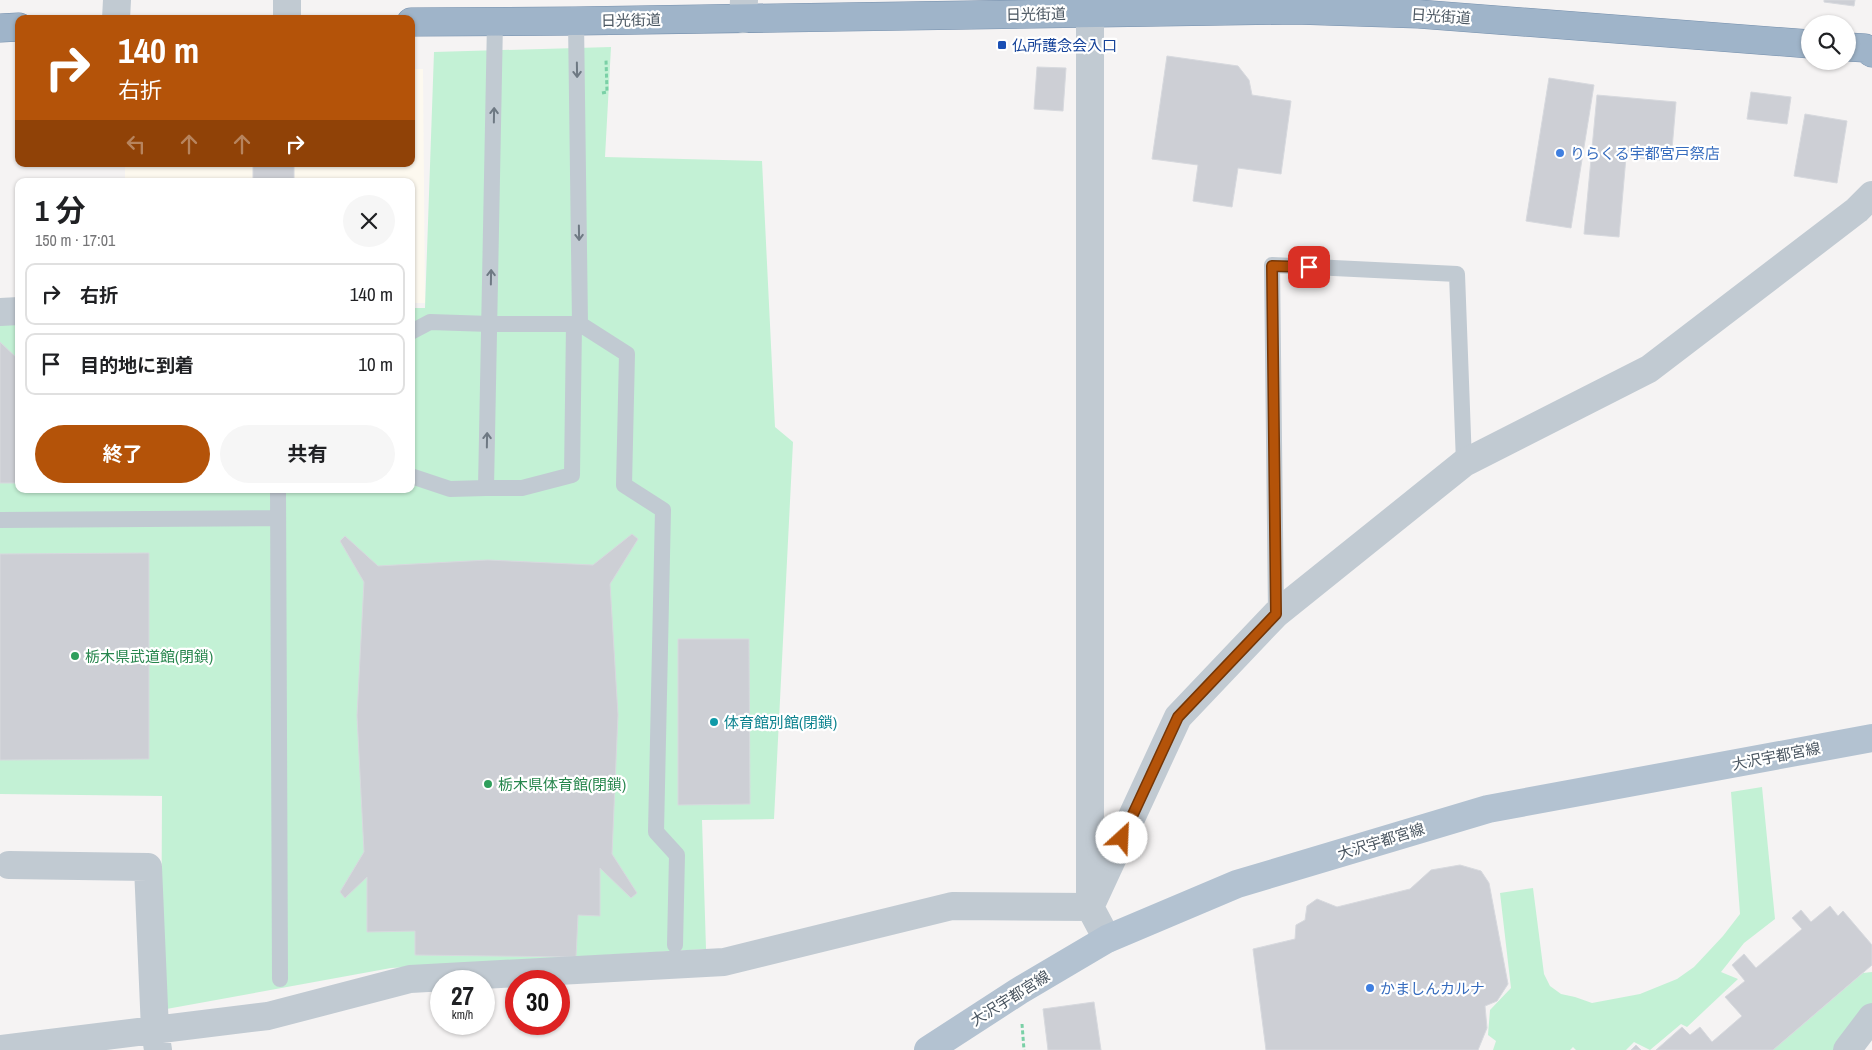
<!DOCTYPE html>
<html lang="ja">
<meta charset="utf-8">
<style>
body{margin:0;font-family:"Archivo Narrow","Noto Sans JP",sans-serif;background:#f6f6f6;color:#202124;height:100vh;display:flex;flex-direction:column;font-size:19px;white-space:nowrap}
*{box-sizing:border-box;margin:0}
p{font-size:16px;color:#757577}
.icon{flex:none;width:28px;height:28px;fill:none;stroke:currentColor;stroke-width:2;stroke-linecap:round;stroke-linejoin:round}
.map{position:relative;flex:1;overflow:hidden}
.panel{position:absolute;left:15px;top:178px;width:400px;height:315px;display:flex;flex-direction:column;background:#fff;border-radius:10px;box-shadow:0 1px 4px #0004}
.panel>*{flex:none}
.hud{position:absolute;left:15px;top:15px;width:400px;height:152px;border-radius:10px;box-shadow:0 1px 4px #0004;background:#b45309;color:#fff;overflow:hidden}
.controls{position:absolute;left:1801px;top:15px;display:grid;gap:10px}
.controls a{display:grid;place-items:center;width:55px;height:55px;border-radius:50%;background:#fff;box-shadow:0 1px 4px #0004;font-size:25px}
.speed{position:absolute;left:430px;top:970px;display:flex;gap:10px;font-size:25px;font-weight:700;text-align:center}
.speed>*{display:grid;place-content:center;width:65px;height:65px;border-radius:50%;background:#fff;box-shadow:0 1px 4px #0004;line-height:1}
.speed small{font-size:12px;font-weight:400}
.speed .limit{border:8px solid #d22;background:#fff;color:#111}
.pin{position:absolute;display:grid;place-items:center;width:42px;height:42px;color:#fff;margin:-21px;border-radius:10px;box-shadow:0 2px 8px #0006}
.me{position:absolute;width:55px;margin:-28px;rotate:25deg;stroke-linejoin:round;filter:drop-shadow(0 0 4px #0008)}
.turn{display:flex;align-items:center;gap:18px;height:105px;padding:0 20px;font-size:22px}
.turn .icon{width:65px;height:65px;stroke-width:2.5}
.turn b{display:block;font-size:35px;line-height:42px}
.lanes{display:flex;align-items:center;height:48px;padding:0 20px;background:#0003;justify-content:center;gap:25px;direction:ltr}
.lanes .off{opacity:.35}
.round{display:grid;place-items:center;flex:none;width:52px;height:52px;border-radius:26px;background:#f6f6f6}
.head{display:flex;align-items:center;justify-content:space-between;height:85px;padding:0 20px}
h1{font-size:30px;font-weight:700;line-height:38px}
.button{display:flex;gap:10px;margin-top:auto;padding:10px 20px}
.button a{flex:1;height:58px;border-radius:30px;background:#b45309;color:#fff;font-size:20px;font-weight:700;line-height:58px;text-align:center}
.button a+a{background:#f6f6f6;color:#202124}
ul{padding:0;list-style:none}
li{display:flex;align-items:center;gap:15px;height:62px;margin:0 10px 8px;padding:0 10px;border:2px solid #e0e0e0;border-radius:10px}
li div{flex:1}
li b{display:block;font-size:19px}
li em{font-style:normal}
.map>svg:first-child{display:block}
.commercial{fill:#fdf9ef}
.green{fill:#c3f1d5}
.building{fill:#cdcfd5;stroke:#d7d9de}
.lines{fill:none;stroke-linecap:round;stroke-linejoin:round}
.trunk-casing{stroke:#7690ad;stroke-width:29}
.path{stroke:#7ad0a6;stroke-width:3;stroke-dasharray:4 2.5;stroke-linecap:butt}
.service{stroke:#c1cad2;stroke-width:16}
.minor{stroke:#c1cad2;stroke-width:28}
.primary{stroke:#b3c2d1;stroke-width:28}
.trunk{stroke:#9fb4c9;stroke-width:28}
.oneway{stroke:#6e7983}
.route-casing{stroke:#753606;stroke-width:12}
.route{stroke:#b45309;stroke-width:9}
.transit-dot{fill:#1a4fb4;stroke:#fff;stroke-width:2}
.shop-dot{fill:#3f7fe0;stroke:#fff;stroke-width:2}
.leisure-dot{fill:#2e9e5b;stroke:#fff;stroke-width:2}
.culture-dot{fill:#0f9aa8;stroke:#fff;stroke-width:2}
.labels{text-anchor:middle;dominant-baseline:central;stroke-width:4.5;stroke-linejoin:round;paint-order:stroke}
.street-label{font-size:15px;fill:#4a5661;stroke:#fff}
.transit-label{font-size:15px;fill:#164399;stroke:#fff;text-anchor:start}
.shop-label{font-size:15px;fill:#366cbe;stroke:#fff;text-anchor:start}
.leisure-label{font-size:15px;fill:#27864d;stroke:#fff;text-anchor:start}
.culture-label{font-size:15px;fill:#0d838f;stroke:#fff;text-anchor:start}
</style>
<div class="map">
<svg width="1872" height="1050" viewBox="0 0 1872 1050">
<rect width="100%" height="100%" fill="#f5f3f3"/>
<!-- commercial -->
<path class="commercial" d="M411 69H423L425 303H411V181H125V167L159 166 160 164H411Z"/>
<!-- green -->
<path class="green" d="M611 47 605 157 762 161 775 427 793 442 774 819 702 820 706 949 391 968 161 1010 162 796 0 794V320L19 319V489H411V308H425L434 52Z
M1762 787 1775 919 1744 943 1721 972 1738 979 1687 1027 1681 1024 1650 1050 1634 1042 1626 1050H1576L1573 1047 1570 1050H1493L1496 1041 1488 1035 1490 1010 1511 988 1500 893 1533 888 1544 974 1550 986 1561 994 1575 997 1592 1003 1640 994 1677 979 1694 967 1723 936 1740 914 1731 792Z
M1872 972V1003L1842 1050H1773L1863 973Z"/>
<!-- building -->
<path class="building" d="M1824 0H1855L1854 6 1824 2Z
M1167 56 1238 66 1249 80 1252 95 1291 101 1281 174 1238 168 1232 207 1193 201 1198 165 1152 159Z
M1037 67 1066 68 1063 111 1034 109Z
M1549 78 1594 85 1571 228 1526 221Z
M1751 92 1791 97 1787 124 1747 119Z
M1597 95 1676 102 1671 161 1626 157 1619 237 1584 234Z
M1805 114 1847 121 1837 183 1794 176Z
M253 164H294V181H253Z
M0 342 19 360V437H16L17 483H0Z
M632 534 638 539 610 584 618 715 612 854 637 893 631 898 600 868V916L578 915 576 957 415 955V931L367 932V877L345 898 340 892 364 852 357 716 364 582 340 541 345 536 378 566 488 560 593 565Z
M149 553V759L0 760V554Z
M678 639H749L750 804 678 805Z
M1460 865 1481 871 1489 883 1508 984 1497 1001 1485 1006 1487 1028 1478 1050H1266L1253 949 1295 939 1296 925 1305 920 1307 906 1317 899 1337 907 1410 889 1431 870Z
M1830 906 1838 916 1843 911 1872 945V965L1773 1050H1656L1682 1027 1690 1035 1700 1027 1712 1042 1742 1016 1725 997 1745 981 1732 965 1744 954 1756 968 1802 929 1792 918 1801 910 1811 922Z
M1094 1002 1101 1050H1048L1043 1009Z
M1636 1045 1641 1050H1631Z"/>
<g class="lines">
<!-- trunk casing -->
<g class="trunk-casing">
<path id="trunk" d="M411 22 576 21 1295 10 1419 14 1810 44
M0 28 19 27
M1848 47 1865 48 1872 53"/>
</g>
<!-- path -->
<path class="path" d="M602 93 607 92 606 60
M1022 1024 1024 1050"/>
<!-- service -->
<path class="service" d="M576 21 580 324
M411 332 430 322 490 324H580L627 354 624 485 663 510 656 832 677 855 675 945
M411 476 450 489 486 488H522L572 475 574 324
M486 488 495 22
M278 489 280 979
M0 520 278 518
M1276 614 1272 265 1457 274 1464 463"/>
<!-- minor -->
<path class="minor" d="M1090 13V907L1107 939
M116 19 117 0
M287 19V0
M743 19 744 0
M0 312 19 311
M9 865 148 867 155 1030 158 1050
M0 1049 268 1016 410 979 724 962 952 906 1090 907 1178 717 1276 614 1464 463 1649 369 1857 210 1872 195
M1847 1050 1872 1017"/>
<!-- primary -->
<path class="primary" d="M928 1050 1019 991 1107 939 1237 884 1488 809 1872 738"/>
<!-- trunk -->
<use href="#trunk" class="trunk"/>
</g>
<!-- one-way arrows -->
<defs><path id="oneway-shaft" d="M-6 0H5M1.5-3L5.5 0L1.5 3" fill="none" stroke-width="1.6" stroke-linecap="round" stroke-linejoin="round" transform="scale(1.25)"/></defs>
<g class="oneway">
<use href="#oneway-shaft" transform="translate(577 70) rotate(89)"/>
<use href="#oneway-shaft" transform="translate(494 115) rotate(-89)"/>
<use href="#oneway-shaft" transform="translate(579 233) rotate(89)"/>
<use href="#oneway-shaft" transform="translate(491 277) rotate(-89)"/>
<use href="#oneway-shaft" transform="translate(487 440) rotate(-89)"/>
</g>
<g class="lines">
<!-- route casing -->
<g class="route-casing">
<path id="route" d="M1122 838 1178 717 1276 614 1272 266 1309 267"/>
</g>
<!-- route -->
<use href="#route" class="route"/>
</g>
<!-- markers -->
<rect class="transit-dot" x="997" y="40" width="10" height="10" rx="2.5"/>
<g class="shop-dot">
<circle cx="1560" cy="153" r="5"/>
<circle cx="1370" cy="988" r="5"/>
</g>
<g class="leisure-dot">
<circle cx="75" cy="656" r="5"/>
<circle cx="488" cy="784" r="5"/>
</g>
<circle class="culture-dot" cx="714" cy="722" r="5"/>
<g class="labels">
<!-- street labels -->
<g class="street-label">
<text transform="translate(1036 14) rotate(-1)">日光街道</text>
<text transform="translate(1441 16) rotate(4)">日光街道</text>
<text transform="translate(631 20) rotate(-1)">日光街道</text>
<text transform="translate(1776 756) rotate(-11)">大沢宇都宮線</text>
<text transform="translate(1381 841) rotate(-17)">大沢宇都宮線</text>
<text transform="translate(1010 998) rotate(-32)">大沢宇都宮線</text>
</g>
<!-- transit labels -->
<g class="transit-label">
<text x="1012" y="45">仏所護念会入口</text>
</g>
<!-- shop labels -->
<g class="shop-label">
<text x="1570" y="153">りらくる宇都宮戸祭店</text>
<text x="1380" y="988">かましんカルナ</text>
</g>
<!-- leisure labels -->
<g class="leisure-label">
<text x="85" y="656">栃木県武道館(閉鎖)</text>
<text x="498" y="784">栃木県体育館(閉鎖)</text>
</g>
<!-- culture labels -->
<g class="culture-label">
<text x="724" y="722">体育館別館(閉鎖)</text>
</g>
</g>
</svg>
<div class="controls">
<a><svg class="icon" aria-label="search" viewBox="0 0 24 24"><circle cx="10" cy="10" r="6"/><path d="M15 15l6 6"/></svg></a>
</div>
<div class="speed"><div>27<small>km/h</small></div><div class="limit">30</div></div>
<div class="pin" style="left:1309px;top:267px;background:#d93025"><svg class="icon" aria-label="arrive" viewBox="0 0 24 24"><path d="M6 21V4h12l-3 4 3 4H6"/></svg></div>
<svg class="me" style="left:1122px;top:838px" viewBox="-20 -20 40 40"><circle r="19" fill="#fff"/><path d="M0-13L10 11 0 6-10 11z" fill="#b45309"/></svg>
<div class="hud">
<div class="turn"><svg class="icon" aria-label="right" viewBox="0 0 24 24"><path d="M7 20v-9h11M14 6l5 5-5 5"/></svg><div><b>140 m</b>右折</div></div>
<div class="lanes"><svg class="icon off" aria-label="left" viewBox="0 0 24 24"><path d="M17 20v-9H6M10 6l-5 5 5 5"/></svg><svg class="icon off" aria-label="ahead" viewBox="0 0 24 24"><path d="M12 20V5M6 11l6-6 6 6"/></svg><svg class="icon off" aria-label="ahead" viewBox="0 0 24 24"><path d="M12 20V5M6 11l6-6 6 6"/></svg><svg class="icon" aria-label="right" viewBox="0 0 24 24"><path d="M7 20v-9h11M14 6l5 5-5 5"/></svg></div>
</div>
<section class="panel">
<div class="head"><div><h1>1 分</h1><p>150 m · 17:01</p></div><a class="round"><svg class="icon" aria-label="close" viewBox="0 0 24 24"><path d="M6 6l12 12M18 6L6 18"/></svg></a></div>
<ul>
<li><svg class="icon" aria-label="right" viewBox="0 0 24 24"><path d="M7 20v-9h11M14 6l5 5-5 5"/></svg><div><b>右折</b></div><em>140 m</em></li>
<li><svg class="icon" aria-label="arrive" viewBox="0 0 24 24"><path d="M6 21V4h12l-3 4 3 4H6"/></svg><div><b>目的地に到着</b></div><em>10 m</em></li>
</ul>
<div class="button"><a>終了</a><a>共有</a></div>
</section>
</div>
